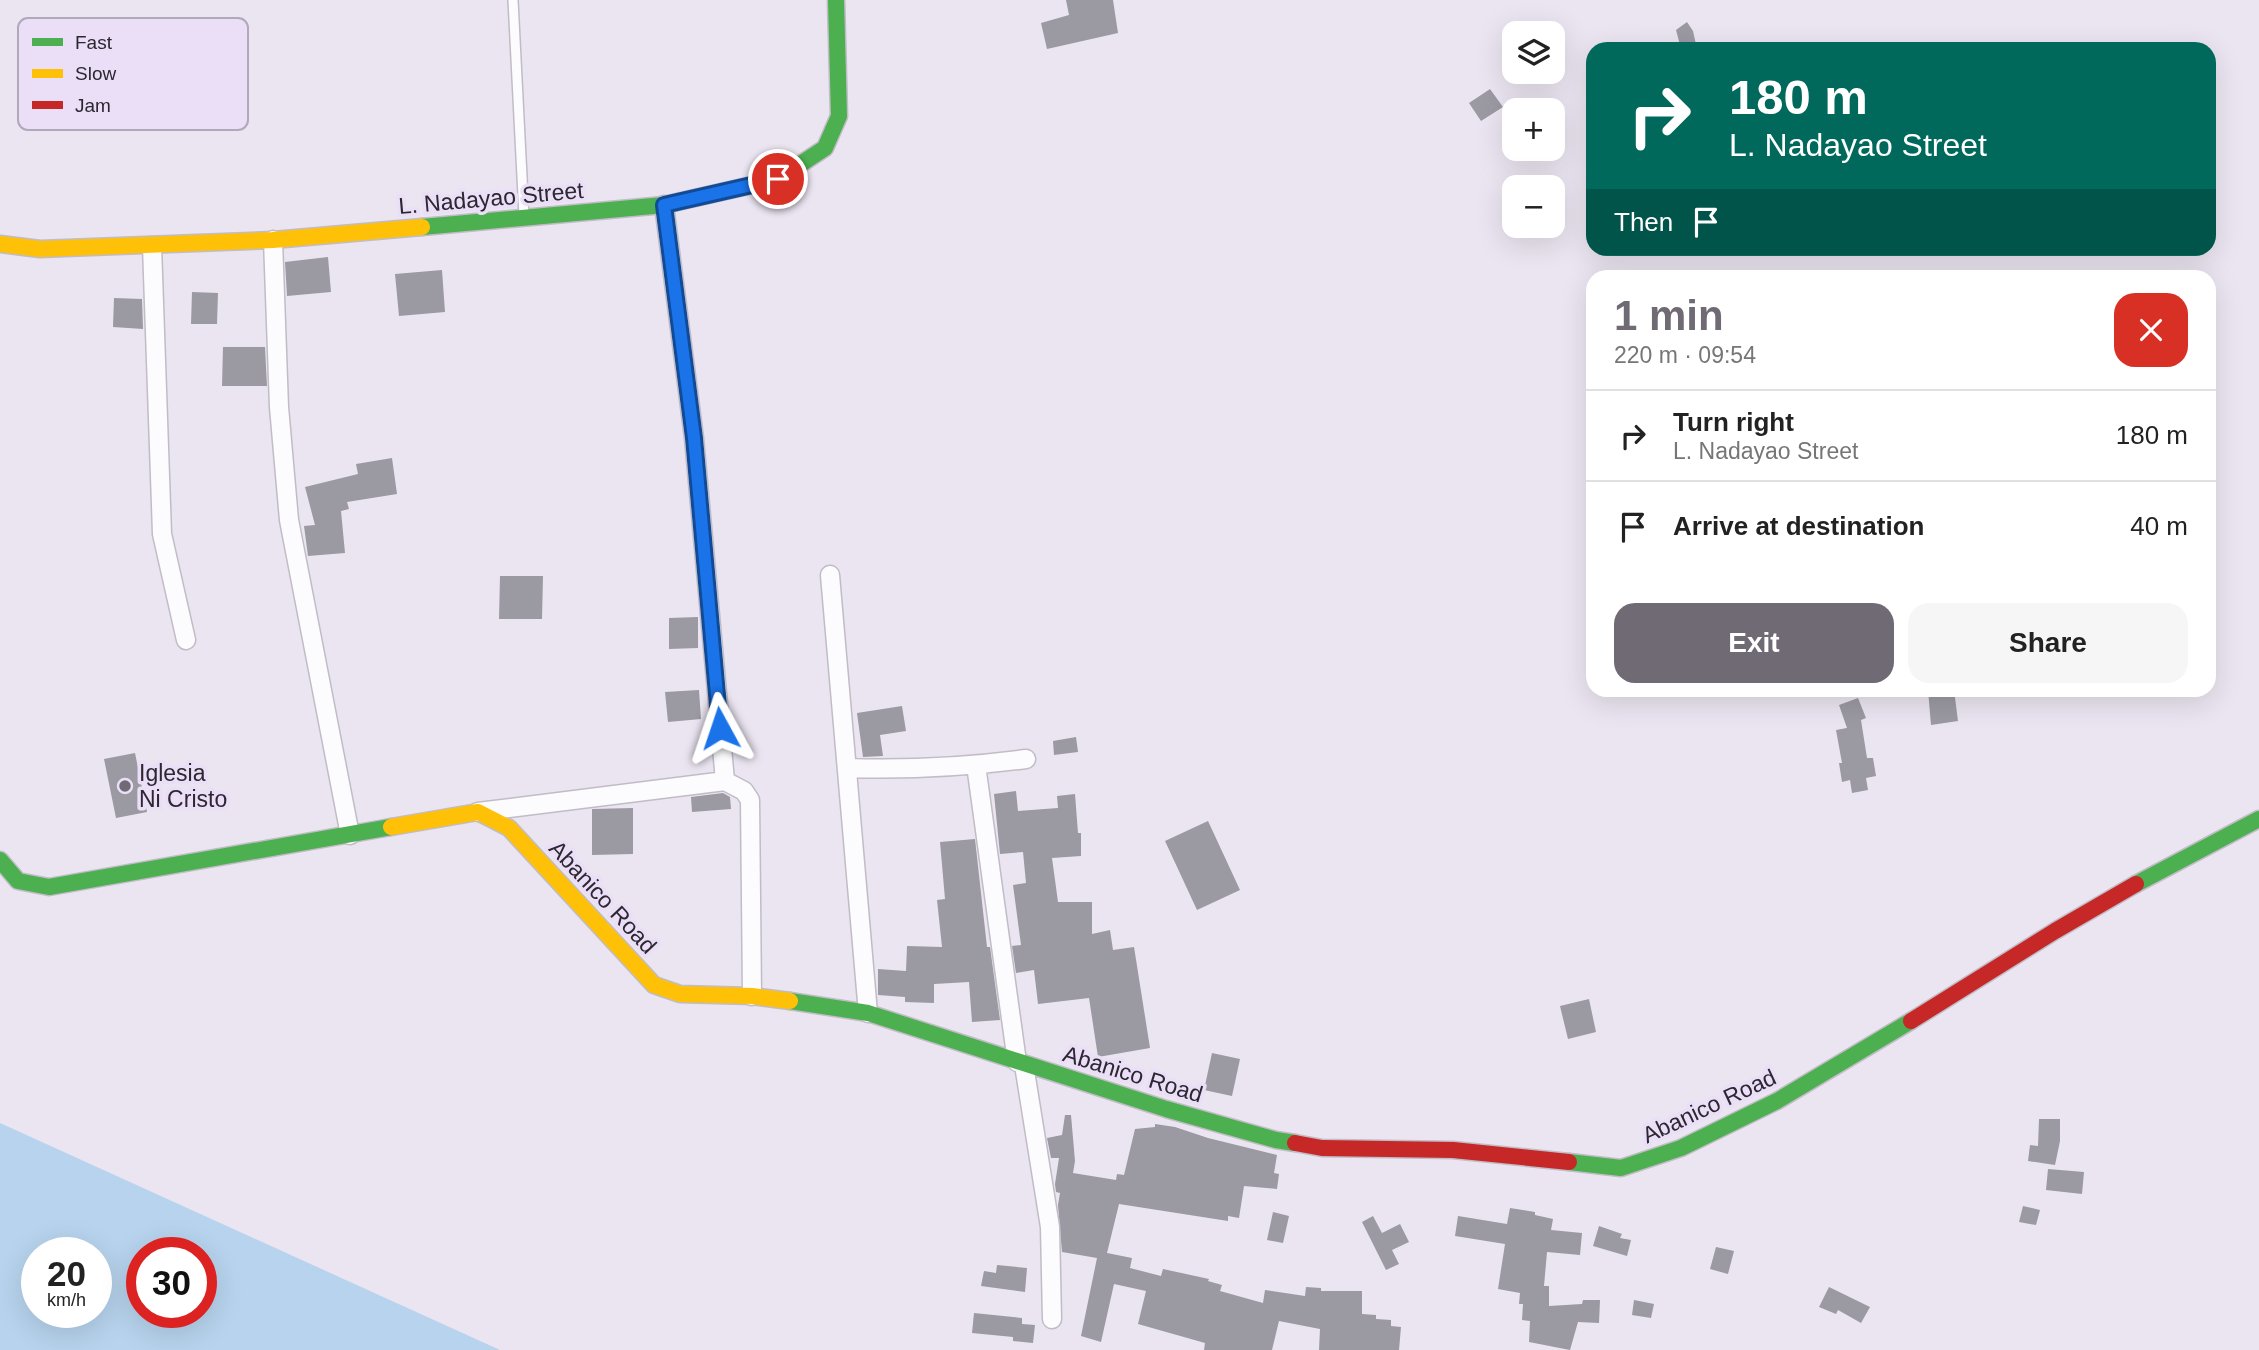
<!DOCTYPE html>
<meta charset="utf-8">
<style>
body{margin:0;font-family:Arial,sans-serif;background:#f6f6f6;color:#222;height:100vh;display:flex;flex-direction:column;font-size:26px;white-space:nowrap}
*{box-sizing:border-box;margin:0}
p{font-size:23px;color:#767676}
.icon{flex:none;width:38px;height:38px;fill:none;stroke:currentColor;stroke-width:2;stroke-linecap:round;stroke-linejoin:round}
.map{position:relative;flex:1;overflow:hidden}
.details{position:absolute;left:1586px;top:270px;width:630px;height:427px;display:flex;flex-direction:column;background:#fff;border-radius:21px;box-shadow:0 7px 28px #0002}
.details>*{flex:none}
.hud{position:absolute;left:1586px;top:42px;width:630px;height:214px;border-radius:21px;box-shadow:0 7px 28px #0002;background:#00695c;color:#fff;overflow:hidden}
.fabs{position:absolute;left:1502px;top:21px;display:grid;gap:14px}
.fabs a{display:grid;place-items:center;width:63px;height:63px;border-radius:14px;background:#fff;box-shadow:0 7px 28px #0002;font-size:35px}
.speed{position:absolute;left:21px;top:1237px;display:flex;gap:14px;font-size:35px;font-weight:700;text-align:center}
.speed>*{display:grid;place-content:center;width:91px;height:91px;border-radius:50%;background:#fff;box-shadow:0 7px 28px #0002;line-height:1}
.speed small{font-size:18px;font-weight:400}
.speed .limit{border:10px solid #d22;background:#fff;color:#111}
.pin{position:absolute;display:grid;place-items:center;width:60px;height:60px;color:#fff;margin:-30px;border:4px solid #fff;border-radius:50%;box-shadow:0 2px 7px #0007}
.me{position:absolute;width:77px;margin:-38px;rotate:355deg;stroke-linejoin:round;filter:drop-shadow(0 0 5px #0008)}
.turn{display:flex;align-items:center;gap:24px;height:147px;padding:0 28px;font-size:32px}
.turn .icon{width:91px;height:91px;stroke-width:2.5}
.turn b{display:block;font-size:49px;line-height:60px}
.then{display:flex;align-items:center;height:66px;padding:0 28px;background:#0003;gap:14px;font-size:26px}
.round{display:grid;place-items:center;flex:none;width:74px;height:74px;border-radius:21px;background:#f6f6f6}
.headline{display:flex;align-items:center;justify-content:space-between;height:119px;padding:0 28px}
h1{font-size:42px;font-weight:700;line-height:52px;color:#6f6a74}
.button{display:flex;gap:14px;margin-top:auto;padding:14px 28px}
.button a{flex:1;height:80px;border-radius:21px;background:#6f6a74;color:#fff;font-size:28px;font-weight:700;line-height:80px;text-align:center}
.button a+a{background:#f6f6f6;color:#222}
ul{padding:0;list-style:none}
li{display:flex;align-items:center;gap:21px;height:91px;padding:0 28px;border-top:2px solid #e0e0e0}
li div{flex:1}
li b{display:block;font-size:26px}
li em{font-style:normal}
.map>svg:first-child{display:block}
.water{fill:#b7d3ed;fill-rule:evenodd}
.building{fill:#9b99a2}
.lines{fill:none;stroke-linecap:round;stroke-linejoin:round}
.lane-casing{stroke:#c1bcc6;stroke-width:12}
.street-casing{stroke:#c1bcc6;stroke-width:21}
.fast-casing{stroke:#c1bcc6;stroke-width:19}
.slow-casing{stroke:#c1bcc6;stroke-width:19}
.jam-casing{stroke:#c1bcc6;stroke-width:19}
.lane{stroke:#fcfbfd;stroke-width:9}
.street{stroke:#fcfbfd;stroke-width:18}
.fast{stroke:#4caf50;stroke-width:16}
.slow{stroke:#ffc107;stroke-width:16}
.jam{stroke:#c62828;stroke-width:16}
.route-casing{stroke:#114b97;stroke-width:18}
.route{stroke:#1a73e8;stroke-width:12}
.poi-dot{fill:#6f6a74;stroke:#eadff7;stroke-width:2.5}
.labels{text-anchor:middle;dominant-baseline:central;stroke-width:7;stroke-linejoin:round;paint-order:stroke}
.street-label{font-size:23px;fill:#2c2730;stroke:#eadff7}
.poi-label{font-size:23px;fill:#2c2730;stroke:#eadff7;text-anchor:start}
.key{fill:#eadff7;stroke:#b1a8bb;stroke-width:2}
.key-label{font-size:19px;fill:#2c2730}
</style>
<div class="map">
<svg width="2259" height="1350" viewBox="0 0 2259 1350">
<rect width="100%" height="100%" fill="#ebe5f1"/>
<!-- water -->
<path class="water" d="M0 1123 500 1350H0ZM37 1253H96V1312H37ZM142 1253H201V1312H142Z"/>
<!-- building -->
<path class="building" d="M1066 0H1113L1118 33 1047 49 1041 23 1069 15Z
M1687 22 1693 31 1697 49H1681L1676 30Z
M1490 89 1503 107 1481 121 1469 103Z
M328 257 331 292 287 296 285 262Z
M442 270 445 312 399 316 395 274Z
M192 292 218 293 217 324H191Z
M114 298 142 299 143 329 113 327Z
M223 347H265L267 386H222Z
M392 458 397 494 347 502 349 509 341 511 345 553 308 556 304 526 315 525 305 487 358 474 356 464Z
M500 576H543L542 619H499Z
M698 617V648L669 649V618Z
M699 690 701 719 668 722 665 692Z
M1928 690H1954L1958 721 1931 725Z
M1858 698 1866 718 1861 720 1867 758H1873L1876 776 1866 778 1868 790 1852 793 1850 780 1842 782 1839 763H1842L1836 730 1847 728 1839 705Z
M902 706 906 731 880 735 883 756 863 757 857 713Z
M1076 737 1078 752 1054 755 1053 741Z
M135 753 147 812 116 818 104 759Z
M1016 791 1018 811 1058 808 1057 796 1075 794 1078 833H1081V856L1052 858 1058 902H1092V934L1110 930 1113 950 1134 947 1150 1048 1098 1057 1089 998 1038 1004 1034 970 1016 973 1012 946 1021 945 1013 885 1026 883 1023 852 1000 854 994 794Z
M723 793 730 797 731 809 692 812 691 797Z
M633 808V854L592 855V809Z
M1208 821 1240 890 1197 910 1165 841Z
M975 839 987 947H990L1000 1020 972 1022 969 982 934 984V1003L905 1002V997L878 995V969L906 971 907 946 942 947 937 900 945 899 940 842Z
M1589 999 1596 1032 1568 1039 1560 1006Z
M1212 1053 1240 1059 1232 1096 1204 1090Z
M1065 1115H1071L1075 1161 1073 1173 1116 1180 1117 1174 1124 1175 1135 1129 1155 1127V1124L1175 1127 1208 1138 1277 1155 1274 1173 1279 1174 1277 1189 1244 1186 1239 1218 1228 1216V1221L1119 1204 1107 1253 1132 1258 1130 1268 1161 1276 1163 1269 1209 1279 1208 1281 1222 1285 1220 1291 1263 1303 1265 1290 1305 1296 1306 1287 1321 1288V1291H1362V1314L1376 1315V1319L1391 1320V1326L1401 1327 1399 1350H1319L1320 1329 1279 1321 1272 1350H1204L1205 1343 1138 1324 1146 1291 1114 1284 1101 1342 1081 1336 1097 1258 1062 1252 1058 1205 1060 1193 1056 1192 1055 1184 1059 1158H1051L1047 1138 1062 1135Z
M2039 1119H2060V1141L2055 1165 2028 1161 2030 1145 2038 1146Z
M2048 1169 2084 1172 2082 1194 2046 1190Z
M2023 1206 2040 1210 2036 1225 2019 1222Z
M1510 1208 1535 1212V1215L1553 1219 1551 1230 1582 1233 1580 1255 1547 1252 1544 1286H1549V1306L1582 1304 1583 1300H1600L1599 1323 1578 1322 1570 1350 1529 1342 1530 1321 1522 1320 1523 1304H1519L1520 1293 1498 1289 1505 1244 1455 1236 1458 1216 1507 1224Z
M1273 1212 1289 1216 1283 1243 1267 1240Z
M1373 1216 1382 1233 1400 1224 1409 1242 1392 1250 1399 1264 1386 1270 1362 1222Z
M1599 1226 1622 1234 1620 1238 1631 1240 1627 1256 1593 1246Z
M1716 1247 1734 1251 1728 1274 1710 1269Z
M997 1265 1027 1268 1025 1292 981 1286 984 1271 996 1273Z
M1829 1287 1870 1307 1861 1323 1838 1310 1836 1314 1819 1307Z
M1634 1300 1654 1304 1651 1318 1632 1315Z
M974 1313 1022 1318V1324L1035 1325 1033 1343 1013 1341V1337L972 1333Z"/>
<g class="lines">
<!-- lane casing -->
<g class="lane-casing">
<path id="lane" d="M513 0 524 216"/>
</g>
<!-- street casing -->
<g class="street-casing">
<path id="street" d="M664 205 694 438 725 781
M273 240 279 407 289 520 350 835
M152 246 162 534 186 640
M830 575 868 1013
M976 765 1017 1062
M847 768C907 770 966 767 1026 759
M478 812 725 781 744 791 750 800 752 996
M1024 1065 1050 1227 1052 1319"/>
</g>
<!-- fast casing -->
<g class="fast-casing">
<path id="fast" d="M422 227 664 205 778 179 825 148 839 116 836 0
M0 860 18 881 49 887 391 827
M2136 884 2259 819
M790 1001 868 1013 1166 1109 1276 1140 1295 1143
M1569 1162 1621 1168 1681 1148 1777 1101 1911 1021"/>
</g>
<!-- slow casing -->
<g class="slow-casing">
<path id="slow" d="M0 244 40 249 273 240 422 227
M391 827 478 812 509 828 654 985 680 994 752 996 790 1001"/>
</g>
<!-- jam casing -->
<g class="jam-casing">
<path id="jam" d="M1911 1021 2055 931 2136 884
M1295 1143 1322 1148 1453 1150 1569 1162"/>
</g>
<!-- lane -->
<use href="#lane" class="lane"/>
<!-- street -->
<use href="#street" class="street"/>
<!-- fast -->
<use href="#fast" class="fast"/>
<!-- slow -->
<use href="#slow" class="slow"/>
<!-- jam -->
<use href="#jam" class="jam"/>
</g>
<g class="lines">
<!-- route casing -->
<g class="route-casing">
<path id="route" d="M720 728 694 438 664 205 778 179"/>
</g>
<!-- route -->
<use href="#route" class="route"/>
</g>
<!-- markers -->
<circle class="poi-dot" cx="125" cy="786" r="7"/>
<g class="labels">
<!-- street labels -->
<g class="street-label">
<text transform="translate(491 198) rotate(-5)">L. Nadayao Street</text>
<text transform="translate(603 897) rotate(47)">Abanico Road</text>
<text transform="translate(1133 1074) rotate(17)">Abanico Road</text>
<text transform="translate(1709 1106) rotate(-25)">Abanico Road</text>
</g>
<!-- poi labels -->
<g class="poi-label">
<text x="139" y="773">Iglesia<tspan x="139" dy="26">Ni Cristo</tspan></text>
</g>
</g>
<!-- legend -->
<rect x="18" y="18" width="230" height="112" rx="10" class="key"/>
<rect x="32" y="38" width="31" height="8" fill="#4caf50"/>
<rect x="32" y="69" width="31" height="9" fill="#ffc107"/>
<rect x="32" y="101" width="31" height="8" fill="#c62828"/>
<g class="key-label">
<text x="75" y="49">Fast</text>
<text x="75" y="80">Slow</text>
<text x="75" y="112">Jam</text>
</g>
</svg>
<div class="fabs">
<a><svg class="icon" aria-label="layers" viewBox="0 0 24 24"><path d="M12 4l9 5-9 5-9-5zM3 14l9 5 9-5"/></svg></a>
<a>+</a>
<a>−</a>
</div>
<div class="speed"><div>20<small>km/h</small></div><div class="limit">30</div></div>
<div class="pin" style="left:778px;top:179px;background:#d93025"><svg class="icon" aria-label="arrive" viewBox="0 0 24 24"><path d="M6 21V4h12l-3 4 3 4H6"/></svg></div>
<svg class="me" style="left:720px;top:728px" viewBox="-20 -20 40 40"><path d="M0-17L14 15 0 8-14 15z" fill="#1a73e8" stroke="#fff" stroke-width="4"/></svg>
<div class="hud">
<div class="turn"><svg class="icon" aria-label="right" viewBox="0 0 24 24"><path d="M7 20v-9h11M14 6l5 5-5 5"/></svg><div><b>180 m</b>L. Nadayao Street</div></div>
<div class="then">Then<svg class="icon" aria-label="arrive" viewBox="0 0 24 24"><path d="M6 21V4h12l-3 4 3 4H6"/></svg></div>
</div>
<section class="details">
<div class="headline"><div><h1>1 min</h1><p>220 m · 09:54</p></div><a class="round" style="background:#d93025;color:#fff"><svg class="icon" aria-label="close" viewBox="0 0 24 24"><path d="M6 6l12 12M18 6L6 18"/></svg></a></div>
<ul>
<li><svg class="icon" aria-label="right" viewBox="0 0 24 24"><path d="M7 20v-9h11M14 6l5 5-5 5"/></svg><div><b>Turn right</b><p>L. Nadayao Street</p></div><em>180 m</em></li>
<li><svg class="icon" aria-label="arrive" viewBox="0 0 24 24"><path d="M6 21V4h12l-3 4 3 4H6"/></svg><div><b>Arrive at destination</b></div><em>40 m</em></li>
</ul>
<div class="button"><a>Exit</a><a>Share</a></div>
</section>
</div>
